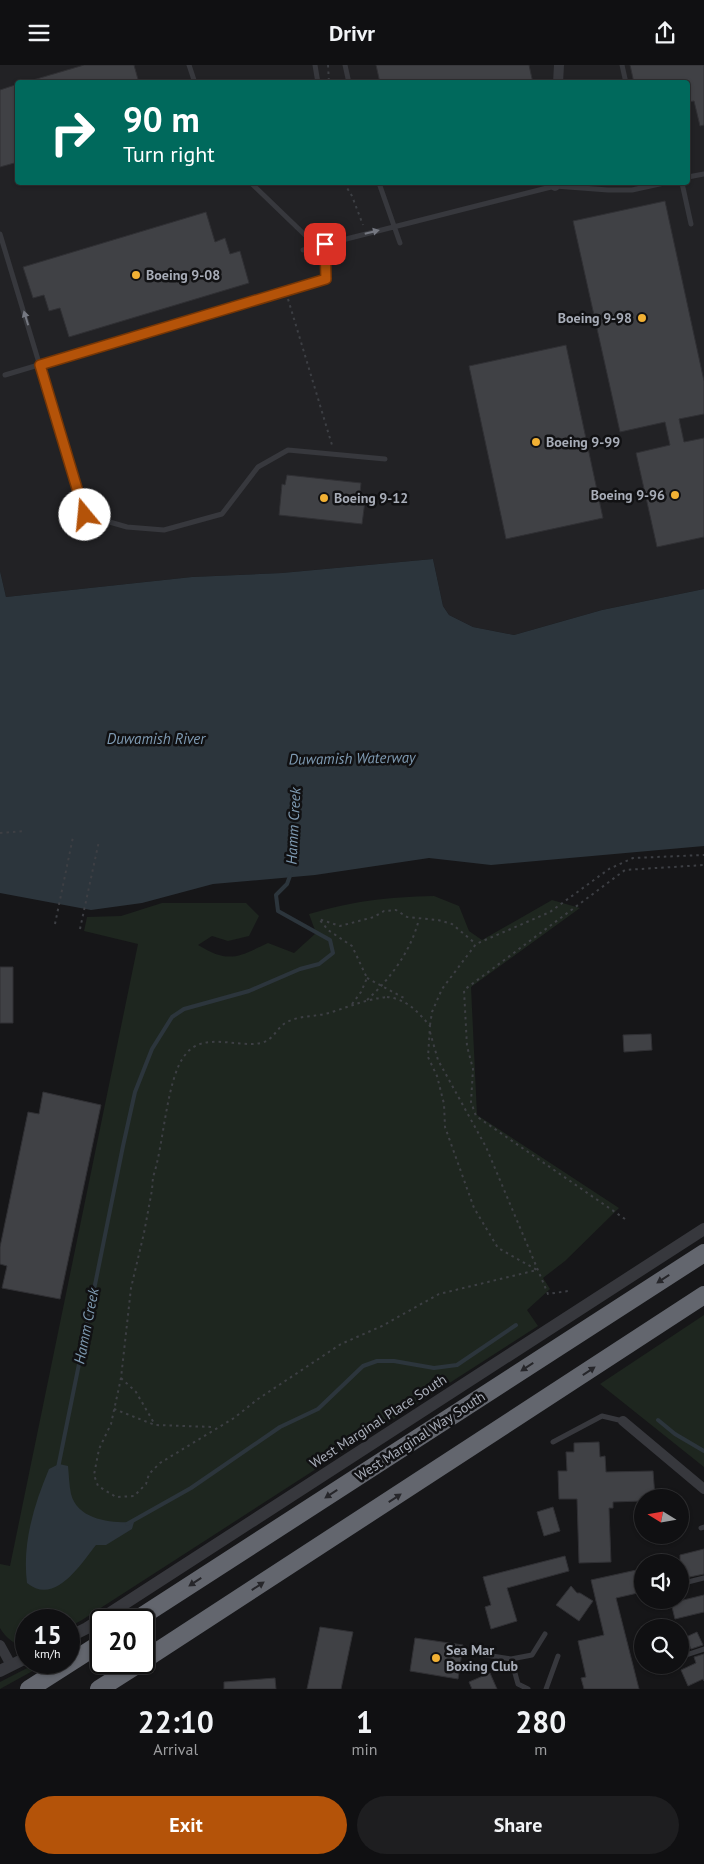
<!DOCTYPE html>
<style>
body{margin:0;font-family:"PT Sans",sans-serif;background:#1e1e20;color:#f1f3f6;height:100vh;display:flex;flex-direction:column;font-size:19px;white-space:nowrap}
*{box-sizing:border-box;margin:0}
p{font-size:16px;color:#9c9d9f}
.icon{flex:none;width:28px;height:28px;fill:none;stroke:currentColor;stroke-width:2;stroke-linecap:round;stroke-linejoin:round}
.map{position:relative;height:1624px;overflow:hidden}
.details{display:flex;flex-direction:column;background:#101012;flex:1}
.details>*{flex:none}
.guide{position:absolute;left:15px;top:15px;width:675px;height:105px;border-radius:5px;box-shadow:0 1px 4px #0004,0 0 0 1px #303032;background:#00695c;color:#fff;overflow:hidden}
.needle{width:32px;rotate:281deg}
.controls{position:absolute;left:634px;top:1424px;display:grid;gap:10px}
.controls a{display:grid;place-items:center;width:55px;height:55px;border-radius:50%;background:#101012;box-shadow:0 1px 4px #0004,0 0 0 1px #303032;font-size:25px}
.speed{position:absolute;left:15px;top:1544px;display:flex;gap:10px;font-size:25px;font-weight:700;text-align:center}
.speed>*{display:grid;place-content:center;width:65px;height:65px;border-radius:50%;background:#101012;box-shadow:0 1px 4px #0004,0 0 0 1px #303032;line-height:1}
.speed small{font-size:12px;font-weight:400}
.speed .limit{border:2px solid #111;border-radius:8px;background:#fff;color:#111}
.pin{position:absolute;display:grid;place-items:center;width:42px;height:42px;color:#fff;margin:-21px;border-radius:10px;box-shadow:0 2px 8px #0006}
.me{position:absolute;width:55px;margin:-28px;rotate:343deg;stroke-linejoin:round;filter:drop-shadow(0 0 4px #0008)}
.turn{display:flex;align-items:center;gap:18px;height:105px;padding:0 25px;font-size:22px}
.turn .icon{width:65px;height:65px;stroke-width:2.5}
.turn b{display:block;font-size:35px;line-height:42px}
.eta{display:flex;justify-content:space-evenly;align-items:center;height:85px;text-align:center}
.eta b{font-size:30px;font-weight:700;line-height:35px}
.action{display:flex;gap:10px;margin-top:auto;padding:10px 25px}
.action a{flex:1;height:58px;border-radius:30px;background:#b45309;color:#fff;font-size:20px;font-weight:700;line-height:58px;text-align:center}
.action a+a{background:#1e1e20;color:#f1f3f6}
header{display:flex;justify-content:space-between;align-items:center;height:65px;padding:0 25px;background:#101012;font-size:22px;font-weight:700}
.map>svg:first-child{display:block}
.built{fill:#222225;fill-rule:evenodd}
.green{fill:#1e261f}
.water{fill:#2c353c}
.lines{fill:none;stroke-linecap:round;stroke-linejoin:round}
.stream{stroke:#2c353c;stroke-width:4}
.building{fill:#404145;stroke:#303034}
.path{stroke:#3d3f44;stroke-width:2;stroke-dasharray:2.5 4;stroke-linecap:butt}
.service{stroke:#37383d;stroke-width:5}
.minor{stroke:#37383d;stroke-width:10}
.tertiary{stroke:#37383d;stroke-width:12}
.motorway{stroke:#63666e;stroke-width:18}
.oneway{fill:#757881}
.oneway2{fill:#26262a}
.route-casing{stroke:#753606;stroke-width:12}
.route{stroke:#b45309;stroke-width:9}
.poi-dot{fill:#f2b134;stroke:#111113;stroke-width:2}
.labels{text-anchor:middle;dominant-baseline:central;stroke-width:5;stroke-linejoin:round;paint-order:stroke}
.poi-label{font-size:14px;font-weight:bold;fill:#a8adb8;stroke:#111113;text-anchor:start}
.street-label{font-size:14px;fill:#a8adb8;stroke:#111113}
.water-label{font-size:15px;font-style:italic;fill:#7f9bb3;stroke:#111113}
</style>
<header><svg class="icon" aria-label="menu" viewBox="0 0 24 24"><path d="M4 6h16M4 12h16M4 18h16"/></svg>Drivr<svg class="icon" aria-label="share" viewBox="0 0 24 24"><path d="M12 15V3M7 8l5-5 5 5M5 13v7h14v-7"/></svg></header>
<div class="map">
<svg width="704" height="1624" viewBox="0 0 704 1624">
<rect width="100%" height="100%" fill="#161618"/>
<!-- built -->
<path class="built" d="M0 0H704V524L602 545 514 570 473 562 449 550 443 541 433 494 282 508 192 512 6 532 0 506ZM18 18H688V118H18Z"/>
<!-- green -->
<path class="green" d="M434 831 459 841 469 866 482 875 552 835 580 843 471 922 477 1050 619 1143 565 1196 543 1213 550 1224 527 1245 538 1261 82 1555 69 1562V1555H26V1580C15 1581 6 1573 0 1563V1499L10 1501 138 879 84 866 87 852 121 851 162 838H246L259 851 249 871 228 876 212 871 198 880C229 899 238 892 268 878L294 888 316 868 309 849C355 836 386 832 434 831Z
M704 1250V1402L600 1319Z
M37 1598H47L0 1624V1617Z"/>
<!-- water -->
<path class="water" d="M433 494 443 541 449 550 473 562 514 570 602 545 704 524V781L491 800 429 793 315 810 213 819 142 838 91 845 0 828V506L6 532 192 512 282 508Z
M59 1399 68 1401C69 1410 69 1420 71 1429 78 1456 113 1458 134 1457L132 1464 106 1480H96C80 1500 55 1541 27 1518 22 1478 34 1440 49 1404Z"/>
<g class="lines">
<!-- stream -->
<path class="stream" d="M658 1355 675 1369 704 1386
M58 1403 123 1081 135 1027 152 984 172 952 184 944 249 926 300 904 319 899 333 888 330 875 278 846 276 830 287 819 291 808
M127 1459 191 1423 280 1362 318 1344 363 1301 377 1296H394L434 1303 457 1300 516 1260"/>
</g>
<!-- building -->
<path class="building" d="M84 0H134L139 18H33V15Z
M376 0H529L533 18H380Z
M630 0H704V60L700 61 694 36 688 37V18H634Z
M18 19V97L0 102V25Z
M665 136 704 316V349L679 354 684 377 704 373V472L657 482 636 388 670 380 665 357 620 367 573 156Z
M206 147 215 177 225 173 230 189 240 186 249 218 69 272 60 243 49 246 44 230 33 233 23 202Z
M566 280 603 453 506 474 469 301Z
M287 410 361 418 360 428 366 429 362 459 279 450 282 419 285 420Z
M0 902H13V958H0Z
M651 969 652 985 624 987 623 970Z
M43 1027 101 1040 60 1234 2 1223 7 1201 0 1199V1182L28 1047 39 1049Z
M599 1377 600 1392 605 1391 606 1407 653 1406 655 1432H642V1436L613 1437V1443H609L611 1497 579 1498 577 1434H559L558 1406H567L566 1387H574V1378Z
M553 1442 560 1466 544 1471 537 1447Z
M704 1484V1509L680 1514V1490Z
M565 1491 569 1506 507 1523 517 1556 491 1564 485 1542 491 1540 483 1512Z
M641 1504 642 1527 616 1533 639 1624H584L581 1613 586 1612 578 1576 604 1570 591 1515Z
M571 1521 577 1528H580L593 1536 579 1556 556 1540Z
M704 1530V1547L675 1554 671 1538Z
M320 1562 353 1567 341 1624H307Z
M697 1567 703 1580 691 1584 686 1572Z
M415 1573 463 1580 458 1614 410 1606Z
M704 1589V1616L703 1614 688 1621 681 1605 696 1598 694 1592Z
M490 1608 497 1624H472L469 1617Z
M275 1613 276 1624H224V1617Z"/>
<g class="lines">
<!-- path -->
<path class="path" d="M328 0 329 18
M344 118 352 131 363 160
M288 234 332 380
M0 768 26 766
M55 859 73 772
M80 864 99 776
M367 913 404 933 403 935
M387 932C407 934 418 947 430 961L428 992 437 1011 444 1039 445 1062 474 1143 498 1183 537 1205 439 1229 382 1261 341 1279 258 1334 234 1353 160 1398 149 1409 146 1419 134 1431 116 1432 98 1421 94 1410 99 1384 111 1359 121 1313 131 1223 144 1168 152 1125 153 1112C164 1081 166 1014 185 990 203 966 237 983 261 978 274 975 277 962 287 957 300 950 318 952 332 947 351 941 367 934 387 932Z
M367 935C391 913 411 886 419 854
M352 939 361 927 367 913 352 881 328 865 319 854 340 861 374 852 384 846 396 845 407 852 438 855 452 859 476 879
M430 960 432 947 442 924 476 879 550 847 609 804 633 793 704 790
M430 967 438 995 486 1082 548 1229 568 1226
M625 1154 476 1051 471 1037 473 1004 467 981 464 925 625 805 704 800
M121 1313 136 1327 154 1358
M114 1344 155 1360 213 1362"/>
<!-- service -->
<path class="service" d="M189 0 195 18
M315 0 318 18
M345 0 349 18
M622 0 626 18
M688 112 704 109
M251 118 305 170 325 179
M379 118 400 178
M682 118 691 159
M0 169 85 450 127 462 164 465 222 449 258 402 288 385 385 394
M303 185 555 121 608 125H632L664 118
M5 310 326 214 325 179
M553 1377 602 1351 623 1356
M701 1463 704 1462
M680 1519 704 1513
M479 1589 511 1594 518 1619 528 1624
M680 1592 704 1584
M511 1594 532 1590 545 1569
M546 1624 558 1591"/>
<!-- minor -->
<path class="minor" d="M558 18 559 0
M555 118V121
M623 1356 704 1424
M0 1580 11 1600"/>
<!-- tertiary -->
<path class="tertiary" d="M69 1572 87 1563 704 1164
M0 1606 26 1593"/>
<!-- motorway -->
<path class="motorway" d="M136 1555 704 1188
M144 1595 704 1230
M29 1624 101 1578
M99 1624 140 1598"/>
</g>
<!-- one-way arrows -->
<defs><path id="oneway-solid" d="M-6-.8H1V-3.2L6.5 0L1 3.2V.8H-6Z" transform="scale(1.25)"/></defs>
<g class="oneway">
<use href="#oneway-solid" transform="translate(372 167) rotate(-14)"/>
<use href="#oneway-solid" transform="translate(26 253) rotate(-107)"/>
</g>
<g class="oneway2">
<use href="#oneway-solid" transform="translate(663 1214) rotate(147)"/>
<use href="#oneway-solid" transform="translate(527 1302) rotate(147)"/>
<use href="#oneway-solid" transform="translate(589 1306) rotate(-34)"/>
<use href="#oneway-solid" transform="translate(331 1429) rotate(147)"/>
<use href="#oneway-solid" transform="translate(395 1433) rotate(-33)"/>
<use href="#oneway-solid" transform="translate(195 1517) rotate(147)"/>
<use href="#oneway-solid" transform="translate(258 1521) rotate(-33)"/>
</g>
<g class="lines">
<!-- route casing -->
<g class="route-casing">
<path id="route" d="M85 450 40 300 326 214 325 179"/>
</g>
<!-- route -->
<use href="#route" class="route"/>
</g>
<!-- markers -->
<g class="poi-dot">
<circle cx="136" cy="210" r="5"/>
<circle cx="642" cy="253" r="5"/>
<circle cx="536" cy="377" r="5"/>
<circle cx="675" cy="430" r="5"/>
<circle cx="324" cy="433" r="5"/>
<circle cx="436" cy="1593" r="5"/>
</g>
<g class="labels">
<!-- poi labels -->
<g class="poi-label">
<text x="146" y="210">Boeing 9-08</text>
<text x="632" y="253" text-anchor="end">Boeing 9-98</text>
<text x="546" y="377">Boeing 9-99</text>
<text x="665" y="430" text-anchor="end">Boeing 9-96</text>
<text x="334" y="433">Boeing 9-12</text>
<text x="446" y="1585">Sea Mar<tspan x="446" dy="16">Boxing Club</tspan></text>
</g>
<!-- street labels -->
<g class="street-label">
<text transform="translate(378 1356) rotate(-33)">West Marginal Place South</text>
<text transform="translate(420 1371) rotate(-33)">West Marginal Way South</text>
</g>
<!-- water labels -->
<g class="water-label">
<text x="156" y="673">Duwamish River</text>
<text transform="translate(352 693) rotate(-1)">Duwamish Waterway</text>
<text transform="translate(293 761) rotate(-87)">Hamm Creek</text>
<text transform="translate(86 1261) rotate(-79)">Hamm Creek</text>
</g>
</g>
</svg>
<div class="controls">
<a><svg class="needle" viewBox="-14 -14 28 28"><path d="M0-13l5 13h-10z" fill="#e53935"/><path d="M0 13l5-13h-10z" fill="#9c9d9f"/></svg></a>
<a><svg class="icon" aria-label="sound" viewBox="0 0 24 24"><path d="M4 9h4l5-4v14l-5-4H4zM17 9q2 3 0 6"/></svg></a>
<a><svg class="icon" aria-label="search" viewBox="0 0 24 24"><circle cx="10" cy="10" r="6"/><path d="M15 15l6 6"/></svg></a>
</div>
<div class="speed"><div>15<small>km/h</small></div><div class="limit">20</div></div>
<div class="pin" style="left:325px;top:179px;background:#d93025"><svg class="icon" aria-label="arrive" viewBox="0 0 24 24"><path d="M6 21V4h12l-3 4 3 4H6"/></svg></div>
<svg class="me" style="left:85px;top:450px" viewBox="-20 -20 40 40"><circle r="19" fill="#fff"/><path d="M0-13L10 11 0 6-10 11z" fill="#b45309"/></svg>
<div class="guide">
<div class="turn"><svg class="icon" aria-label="right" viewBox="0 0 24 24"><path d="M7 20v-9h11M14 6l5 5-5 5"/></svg><div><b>90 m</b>Turn right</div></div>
</div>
</div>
<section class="details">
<div class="eta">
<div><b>22:10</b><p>Arrival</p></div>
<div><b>1</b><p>min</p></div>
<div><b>280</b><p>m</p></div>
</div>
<div class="action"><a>Exit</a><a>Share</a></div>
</section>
